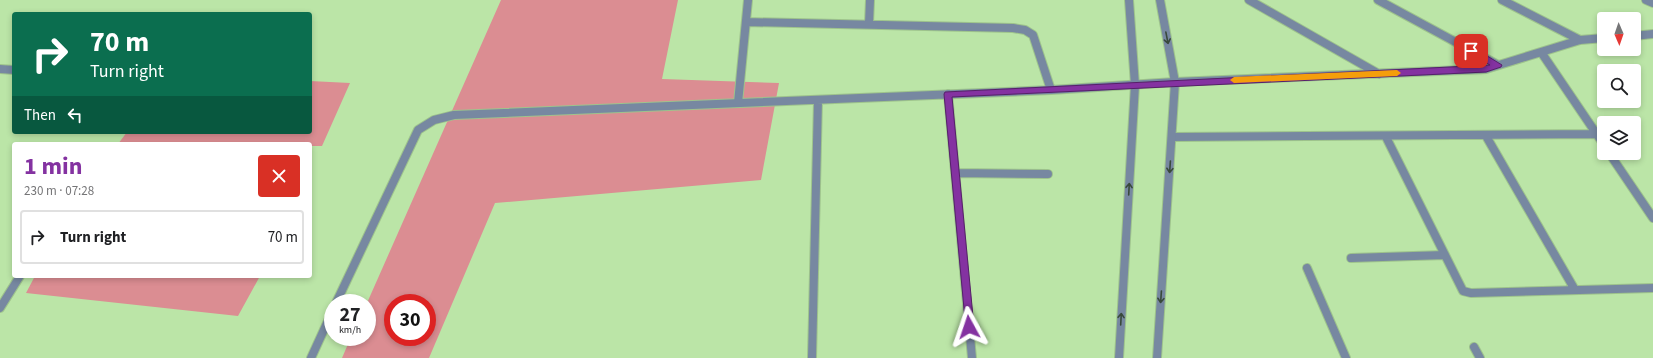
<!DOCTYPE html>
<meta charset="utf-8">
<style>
body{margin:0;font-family:"Source Sans 3",sans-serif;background:#f6f6f6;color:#202124;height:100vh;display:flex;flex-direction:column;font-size:15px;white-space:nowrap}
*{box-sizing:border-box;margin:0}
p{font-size:13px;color:#757577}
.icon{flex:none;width:22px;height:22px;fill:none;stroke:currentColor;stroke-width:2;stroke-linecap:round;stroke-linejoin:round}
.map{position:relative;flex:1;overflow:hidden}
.details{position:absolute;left:12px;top:142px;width:300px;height:136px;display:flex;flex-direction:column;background:#fff;border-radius:4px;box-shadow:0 2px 6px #0003}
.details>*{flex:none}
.banner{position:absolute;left:12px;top:12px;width:300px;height:122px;border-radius:4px;box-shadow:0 2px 6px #0003;background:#0b6e4f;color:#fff;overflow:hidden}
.needle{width:26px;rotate:178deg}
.controls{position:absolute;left:1597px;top:12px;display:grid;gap:8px}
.controls a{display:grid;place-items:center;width:44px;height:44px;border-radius:4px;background:#fff;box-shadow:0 2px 6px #0003;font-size:20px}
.speed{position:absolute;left:324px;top:294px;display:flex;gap:8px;font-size:20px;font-weight:700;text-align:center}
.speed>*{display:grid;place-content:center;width:52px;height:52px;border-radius:50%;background:#fff;box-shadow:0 2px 6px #0003;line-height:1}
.speed small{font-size:10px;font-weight:400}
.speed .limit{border:6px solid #d22;background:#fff;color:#111}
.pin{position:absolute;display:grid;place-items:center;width:34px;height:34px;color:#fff;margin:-17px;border-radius:8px;box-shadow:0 2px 6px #0006}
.me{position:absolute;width:44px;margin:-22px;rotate:355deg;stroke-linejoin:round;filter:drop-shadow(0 0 3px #0008)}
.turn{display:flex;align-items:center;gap:14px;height:84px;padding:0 12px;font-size:18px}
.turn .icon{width:52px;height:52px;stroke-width:2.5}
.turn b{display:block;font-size:28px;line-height:34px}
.then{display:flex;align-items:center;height:38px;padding:0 12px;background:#0003;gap:8px;font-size:15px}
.round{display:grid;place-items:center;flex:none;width:42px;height:42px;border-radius:4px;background:#f6f6f6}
.summary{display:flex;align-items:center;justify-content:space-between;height:68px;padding:0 12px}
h1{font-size:24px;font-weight:700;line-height:30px;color:#8432a1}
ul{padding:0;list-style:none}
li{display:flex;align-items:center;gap:12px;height:54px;margin:0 8px 6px;padding:0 4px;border:2px solid #e0e0e0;border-radius:4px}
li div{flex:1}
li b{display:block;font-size:15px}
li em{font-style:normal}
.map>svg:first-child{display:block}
.forest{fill:#db8d92;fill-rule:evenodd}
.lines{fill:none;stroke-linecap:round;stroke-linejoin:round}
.minor-casing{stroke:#9ec38c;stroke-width:10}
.tertiary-casing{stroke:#9ec38c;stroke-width:10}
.minor{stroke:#7788a1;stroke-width:8}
.tertiary{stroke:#7788a1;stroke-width:8}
.oneway{stroke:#394a3b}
.route{fill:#8432a1;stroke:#562069}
.slow{fill:#f59e0b}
</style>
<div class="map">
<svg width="1653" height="358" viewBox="0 0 1653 358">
<rect width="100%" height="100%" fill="#bbe5a7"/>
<!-- forest -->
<path class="forest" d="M501 0H678L662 79 779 83 761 180 495 203 429 358H342L351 337H367V303ZM393 303H427V337H393Z
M310 81 350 83 322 146H310V144H118L127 132H310Z
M35 276H260L238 316 26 293Z"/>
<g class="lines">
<!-- minor casing -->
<g class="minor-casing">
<path id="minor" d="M1249 0 1379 74
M1378 0 1498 65
M1502 0 1580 40
M1646 0 1653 3
M746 22 1013 28 1025 30 1033 35 1051 90
M869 24 870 0
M1634 36 1653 34
M1541 52 1604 145
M0 69 14 70
M948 94 972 358
M738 103 748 0
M1486 136 1575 290
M1172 137 1597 134
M1386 137 1463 291 1471 293 1653 288
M1609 153 1653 218
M955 173 1048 174
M1351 258 1445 255
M1307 268 1346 358
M336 303 418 130 434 120 454 115 1051 90 1175 82 1486 69 1580 40 1604 38
M0 308 20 276
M1474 347 1480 358
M311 358 333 310
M812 358 818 100"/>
</g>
<!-- tertiary casing -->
<g class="tertiary-casing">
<path id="tertiary" d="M1119 358 1135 85 1129 0
M1157 358 1175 82 1160 0"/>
</g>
<!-- minor -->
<use href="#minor" class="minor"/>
<!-- tertiary -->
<use href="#tertiary" class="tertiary"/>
</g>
<!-- one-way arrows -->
<defs><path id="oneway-shaft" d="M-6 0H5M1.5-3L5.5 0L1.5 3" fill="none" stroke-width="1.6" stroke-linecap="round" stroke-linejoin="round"/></defs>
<g class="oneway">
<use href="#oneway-shaft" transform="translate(1167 38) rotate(79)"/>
<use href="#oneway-shaft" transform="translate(1170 167) rotate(94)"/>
<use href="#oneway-shaft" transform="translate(1129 189) rotate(-87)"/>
<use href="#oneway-shaft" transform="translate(1161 297) rotate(94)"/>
<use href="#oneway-shaft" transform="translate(1121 319) rotate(-87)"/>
</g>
<!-- route -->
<path class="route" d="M1468 48H1474L1502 65 1501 67 1486 72 952 97 974 327 973 330 969 332 966 330 944 94 945 92 1490 65 1468 53Z"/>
<!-- slow -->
<path class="slow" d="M1397 70 1401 73 1397 76 1234 83 1230 80 1234 77Z"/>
</svg>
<div class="controls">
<a><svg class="needle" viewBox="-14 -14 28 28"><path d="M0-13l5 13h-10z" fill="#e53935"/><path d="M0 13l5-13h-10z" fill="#757577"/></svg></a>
<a><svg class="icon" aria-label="search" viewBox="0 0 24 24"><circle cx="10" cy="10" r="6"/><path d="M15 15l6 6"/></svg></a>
<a><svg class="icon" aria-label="layers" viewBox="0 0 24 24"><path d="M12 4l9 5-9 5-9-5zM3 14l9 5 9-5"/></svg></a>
</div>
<div class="speed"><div>27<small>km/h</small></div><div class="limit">30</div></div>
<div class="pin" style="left:1471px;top:51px;background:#d93025"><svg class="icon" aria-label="arrive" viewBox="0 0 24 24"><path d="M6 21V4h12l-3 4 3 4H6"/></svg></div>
<svg class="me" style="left:969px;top:327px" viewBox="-20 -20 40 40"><path d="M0-17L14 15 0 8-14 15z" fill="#8432a1" stroke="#fff" stroke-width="4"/></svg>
<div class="banner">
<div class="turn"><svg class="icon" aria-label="right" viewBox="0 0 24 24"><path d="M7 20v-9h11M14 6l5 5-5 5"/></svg><div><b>70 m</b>Turn right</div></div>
<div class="then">Then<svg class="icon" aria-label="left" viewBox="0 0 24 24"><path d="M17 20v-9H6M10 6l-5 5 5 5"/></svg></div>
</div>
<section class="details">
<div class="summary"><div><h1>1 min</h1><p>230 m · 07:28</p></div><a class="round" style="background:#d93025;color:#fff"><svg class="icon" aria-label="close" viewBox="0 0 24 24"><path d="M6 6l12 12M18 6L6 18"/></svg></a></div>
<ul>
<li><svg class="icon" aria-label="right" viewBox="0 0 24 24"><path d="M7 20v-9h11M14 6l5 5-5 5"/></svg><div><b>Turn right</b></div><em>70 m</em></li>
</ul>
</section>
</div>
